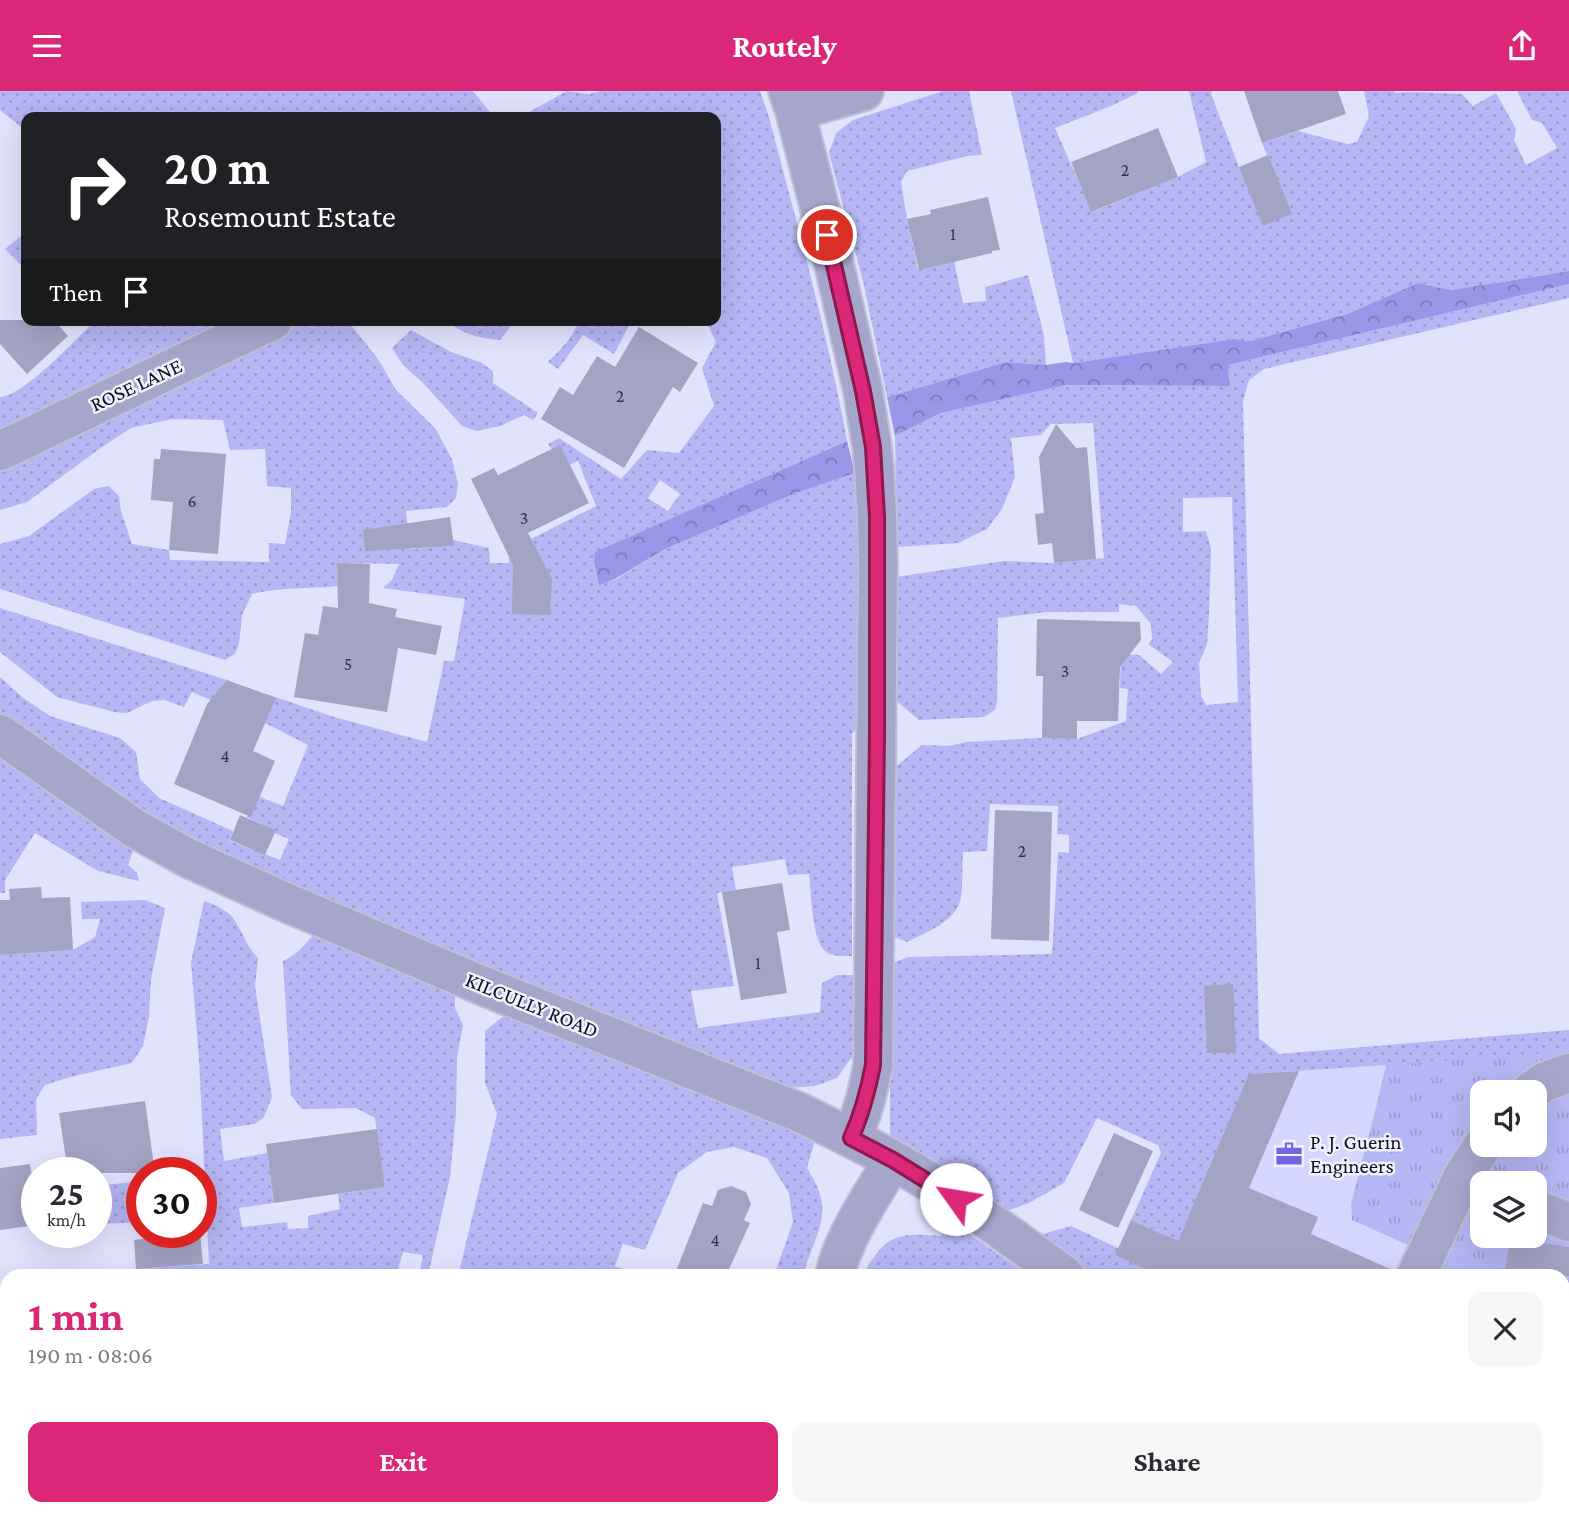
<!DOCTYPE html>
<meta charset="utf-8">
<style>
body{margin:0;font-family:"Crimson Pro",serif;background:#f7f7f7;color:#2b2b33;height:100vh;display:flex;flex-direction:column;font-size:26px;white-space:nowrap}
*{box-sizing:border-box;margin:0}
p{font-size:23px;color:#7c7c81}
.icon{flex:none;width:38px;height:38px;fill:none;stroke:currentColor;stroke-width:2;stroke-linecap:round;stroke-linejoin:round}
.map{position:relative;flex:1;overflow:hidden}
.panel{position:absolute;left:0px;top:1178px;width:1570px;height:247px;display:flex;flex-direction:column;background:#fff;border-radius:21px 21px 0 0;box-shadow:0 7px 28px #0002}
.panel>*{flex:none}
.top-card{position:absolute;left:21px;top:21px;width:700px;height:214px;border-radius:14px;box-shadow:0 7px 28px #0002;background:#202124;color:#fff;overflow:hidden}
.fabs{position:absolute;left:1470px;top:989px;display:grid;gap:14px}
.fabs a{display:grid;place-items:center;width:77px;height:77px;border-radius:14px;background:#fff;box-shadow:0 7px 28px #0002;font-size:35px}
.speed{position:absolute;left:21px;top:1066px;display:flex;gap:14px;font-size:35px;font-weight:700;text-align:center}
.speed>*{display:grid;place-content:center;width:91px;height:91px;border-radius:50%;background:#fff;box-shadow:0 7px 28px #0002;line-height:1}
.speed small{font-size:18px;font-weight:400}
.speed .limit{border:10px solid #d22;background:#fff;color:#111}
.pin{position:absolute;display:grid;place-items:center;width:60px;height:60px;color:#fff;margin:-30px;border:4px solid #fff;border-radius:50%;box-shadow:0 2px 7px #0007}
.me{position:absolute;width:77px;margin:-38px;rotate:302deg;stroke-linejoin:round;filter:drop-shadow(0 0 5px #0008)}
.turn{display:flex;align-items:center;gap:24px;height:147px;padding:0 28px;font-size:32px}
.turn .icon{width:91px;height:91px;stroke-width:2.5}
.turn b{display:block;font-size:49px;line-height:60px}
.then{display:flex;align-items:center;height:66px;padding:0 28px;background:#0003;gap:14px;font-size:26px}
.round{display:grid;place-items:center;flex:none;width:74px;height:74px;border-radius:14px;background:#f7f7f7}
.headline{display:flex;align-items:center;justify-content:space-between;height:119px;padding:0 28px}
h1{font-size:42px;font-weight:700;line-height:52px;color:#db2777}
.cta{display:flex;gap:14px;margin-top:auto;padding:14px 28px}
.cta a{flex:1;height:80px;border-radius:14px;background:#db2777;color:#fff;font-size:28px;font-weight:700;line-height:80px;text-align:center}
.cta a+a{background:#f7f7f7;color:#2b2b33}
header{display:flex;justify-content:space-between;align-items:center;height:91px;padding:0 28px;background:#db2777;color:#fff;font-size:32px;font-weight:700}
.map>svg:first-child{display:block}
.built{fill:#d4d6fe}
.grass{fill:url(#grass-dots);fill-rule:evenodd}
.forest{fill:url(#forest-crowns)}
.park{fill:url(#park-tufts);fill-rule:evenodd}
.building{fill:#a3a4c3}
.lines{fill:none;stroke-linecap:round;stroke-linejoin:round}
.minor-casing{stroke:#bfc0d8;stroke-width:42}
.minor{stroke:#a5a6ca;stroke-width:38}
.route-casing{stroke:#8e194d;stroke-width:18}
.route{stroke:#db2777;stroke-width:12}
.labels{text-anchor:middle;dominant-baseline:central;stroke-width:5;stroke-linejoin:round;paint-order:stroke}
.number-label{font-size:18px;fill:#343444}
.street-label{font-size:21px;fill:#0f0f1a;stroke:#f0f1fe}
.poi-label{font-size:21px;fill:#0f0f1a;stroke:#f0f1fe;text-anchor:start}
</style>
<header><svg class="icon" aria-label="menu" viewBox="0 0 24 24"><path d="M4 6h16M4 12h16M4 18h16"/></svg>Routely<svg class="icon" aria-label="share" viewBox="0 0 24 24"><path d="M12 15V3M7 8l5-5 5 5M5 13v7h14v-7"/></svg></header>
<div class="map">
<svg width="1569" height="1424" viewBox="0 0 1569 1424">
<defs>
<pattern id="grass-dots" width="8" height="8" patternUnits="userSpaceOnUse" patternTransform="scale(1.75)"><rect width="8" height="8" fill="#b5b6f4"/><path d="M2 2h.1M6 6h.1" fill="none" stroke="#9a9bd1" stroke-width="1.8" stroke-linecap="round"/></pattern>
<pattern id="forest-crowns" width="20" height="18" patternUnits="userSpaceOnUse" patternTransform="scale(1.75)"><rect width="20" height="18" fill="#9998e8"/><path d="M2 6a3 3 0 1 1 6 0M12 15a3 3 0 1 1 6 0" fill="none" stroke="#7b7abb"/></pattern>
<pattern id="park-tufts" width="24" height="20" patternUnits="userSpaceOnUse" patternTransform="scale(1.75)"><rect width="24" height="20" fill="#b5b6f4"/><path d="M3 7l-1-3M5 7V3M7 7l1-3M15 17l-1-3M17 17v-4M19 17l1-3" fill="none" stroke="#9a9bd1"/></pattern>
</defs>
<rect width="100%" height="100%" fill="#e1e2fc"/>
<!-- built -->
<path class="built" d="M1387 974 1353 1129 1410 1155 1398 1185H1163L1249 983Z"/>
<!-- grass -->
<path class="grass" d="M0 0H473L490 21 502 26H26V40L0 19Z
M567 0 589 3 600 0H760L769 26C797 133 827 240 847 350L596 461 594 471 599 493 615 489 665 458 796 402 855 382 859 408 860 633 852 643V865C843 865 832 866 825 860 812 849 811 800 809 783L788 784 785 768 732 776 736 799 717 802 734 895 691 900 698 937 820 921 822 892 837 884H861L856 942 852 966 837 987 815 995 788 997 698 965 200 759 0 628V586L22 606 50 625 120 647 136 661 140 688 159 707 233 740 230 750 280 769 289 748 274 742 275 739 247 726 255 704 283 715 308 654 265 632 192 601 184 616 164 609 152 610 127 622 114 621 57 606 0 561V517L227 589 219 600 246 596 334 626 427 651 444 570H454L465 508 383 497 392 489 399 473 337 472 338 495C309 498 280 496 252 503L242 524 239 553 235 563 225 569 0 498V453L29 445 94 398 109 395 119 405 121 420 132 453 169 459 170 469 269 471V452L285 453 291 421V397L267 395 265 358 230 359 223 329 172 328 131 337 102 356 27 411 0 419V369L290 229H347L378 268 396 299 435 337 452 368 458 393 456 407 447 416 406 420 410 458 453 455V449L489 457 490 472H509V466L534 454 531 448 596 415 578 370 564 376 548 353 559 347 621 388 647 359 679 362 714 315 702 277 716 251 706 230 690 229H716V26H520ZM660 389 680 403 668 420 648 407Z
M943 0H969L982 64 967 65 907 80 901 91 907 128 918 178 954 170 963 212 986 210 985 196 1028 184 1044 244 1046 274 1006 271 887 306 863 190 829 62 836 42 853 29Z
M1011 0H1138V2L1111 15 1055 37 1092 121 1178 86 1206 71 1189 0H1212L1211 3 1239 76 1291 123 1262 52 1298 40 1347 53 1357 51 1369 25 1364 0H1394L1395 2C1411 0 1445 2 1462 3L1473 15 1496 2 1516 38 1514 49 1526 74 1557 57 1542 32 1532 29 1517 0H1569V180L1451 199 1418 192 1347 223 1250 250 1234 248 1073 272Z
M26 141V179L5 158Z
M1569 193V207L1264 278 1249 289 1243 310 1259 947 1279 963 1569 939V974L1377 1013 1386 974 1250 983 1163 1185H1095L1039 1144 1071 1135 1118 1157 1165 1144 1131 1129 1161 1062 1158 1054 1097 1027 1064 1092 1029 1112 1007 1120 890 1048V873L908 866 1052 863 1058 761 1069 762V744L1057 743 1058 715 990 713 987 760 963 761C962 776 963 792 961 806 957 831 926 841 907 851L892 845 893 678 922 654 949 655 966 651 1042 647 1077 648 1126 630 1128 598 1120 597 1121 563 1139 564 1161 583 1173 571 1148 553 1152 549 1151 533 1136 515 1119 513V521H1047L998 527 997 611 995 619 984 626 919 629 895 609V486L1004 470 1054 472 1104 467 1093 332 1051 333 1041 344 1011 347 1015 386 1002 418 987 438 958 452 897 456 895 345 941 322 1066 294 1228 295V274ZM1232 406 1238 611 1206 614 1201 605 1199 572 1207 554 1209 523 1211 458 1206 440 1183 441V407Z
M96 229H254L0 354V306C24 305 77 247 96 229Z
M444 229H511L510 236 500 249C477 247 464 243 444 229Z
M579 229H632L614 263 583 244 558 278 548 271C560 259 574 246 579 229Z
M411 239 451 261 480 271 493 280V292L538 322 533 329 524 324 500 335 476 340 462 335 424 293 403 274 392 257Z
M0 666 134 757 128 774 137 782 139 790 98 780 35 742 5 789V802H0Z
M145 809 165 817 151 889 149 925 143 955 132 972 70 986 45 994 36 1008 37 1044 0 1048V864L73 859 95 846 100 828H82L81 811Z
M204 810C214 813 227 819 233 827 243 841 246 855 258 867L255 895 272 1006 264 1026 255 1033 220 1038 224 1070 267 1062 274 1112 239 1117 242 1136 287 1131 288 1138 308 1137V1125L340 1118 338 1103 385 1096 375 1027 356 1017 302 1018 291 1004 283 870C296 864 303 856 312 845L455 902V917L463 934 457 966 456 1023 450 1086 428 1185H419L423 1164 403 1161 396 1185 363 1178 360 1185H7V1195L6 1183 136 1178 209 1173 199 968 191 871Z
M505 924 815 1049 807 1077C827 1109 826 1123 812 1158 809 1167 805 1175 804 1185H774L793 1131 789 1102 767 1067 734 1056 707 1061 678 1082 645 1159 623 1153 615 1175 633 1182V1185H458L497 1023 485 992V940Z
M142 1090V1131L96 1133V1095Z
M947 1127 1029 1185H925L920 1183 919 1185H864C866 1177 870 1171 875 1165 891 1140 914 1143 941 1145Z
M261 1418H502L500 1424H269Z
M648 1418H731L729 1424H651Z
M792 1418H846L843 1424H789Z
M1057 1418H1129L1127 1424H1053Z"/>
<!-- forest -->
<path class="forest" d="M1569 180V193L1228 274 1229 295 1066 294 941 322 895 345 887 306 1006 271 1046 274 1066 271 1073 272 1234 248 1250 250 1347 223 1418 192 1451 199Z
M847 350 855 382 796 402 665 458 615 488 599 494 594 471 595 461Z"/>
<!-- park -->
<path class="park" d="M1569 960V1424H1426L1418 1418H1563V1185H1398L1410 1155 1352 1129 1351 1113 1387 974ZM1482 1001H1535V1054H1482ZM1482 1092H1535V1144H1482Z"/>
<!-- building -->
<path class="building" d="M1244 0H1338L1346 23 1262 52Z
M1158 37 1178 86 1091 121 1071 71Z
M1268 64 1292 123 1263 135 1239 76Z
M988 106 1000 159 992 160V162L919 179 907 128 931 123 930 119Z
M0 229H54L68 245 27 283 0 253Z
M639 236 698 272 680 301 673 296 624 377 541 328 560 296 573 304 597 265 615 276Z
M1056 333 1076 357 1087 356 1096 468 1054 472 1052 452 1038 454 1035 423 1044 422 1039 366Z
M560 354 589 412 528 442 552 488 550 524 512 523 513 474 471 388 494 377 498 384Z
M161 358 226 363 218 463 169 459 173 411 151 409 154 368H160Z
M450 426 454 455 365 460 363 439Z
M337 472 370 473 369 512 397 518 395 526 442 535 436 564 398 557 387 621 294 606 305 542 318 544 323 515 338 517Z
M1037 528 1140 531 1141 549 1120 576 1118 630H1077V648L1042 647 1043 585H1036Z
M227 589 276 607 253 660 275 670 251 726 174 693 207 613Z
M995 719 1052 721 1049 850 991 848Z
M240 724 276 739 265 764 230 749Z
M782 792 790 839 777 841 787 902 741 909 722 801Z
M41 796 42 807 70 806 73 859 0 864V809H10L9 798Z
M1233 893 1236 962H1207L1204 895Z
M1299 980 1249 1097 1318 1126 1311 1143 1395 1180 1394 1185H1162L1115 1164 1131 1129 1178 1150 1249 983Z
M145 1010 155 1082H68L59 1022Z
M377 1038 385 1096 274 1112 266 1053Z
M1114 1042 1153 1060 1118 1137 1079 1119Z
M30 1073 37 1119V1134L0 1139V1077Z
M731 1095 746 1101 751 1113 744 1129 750 1132 726 1185H674L703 1112 712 1115 718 1099Z
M156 1141H200L203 1173 136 1178 134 1149 157 1146Z
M1510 1147 1569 1156V1185H1504Z"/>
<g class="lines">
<!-- minor casing -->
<g class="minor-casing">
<path id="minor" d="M788 0 795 20 833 169 863 300 872 356 874 376 877 426 878 475 873 974C868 1000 863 1023 851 1047
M795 20 864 0
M0 360 273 229
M0 643 134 737 188 767 285 811 488 897 801 1022C831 1037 862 1052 891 1068 952 1102 1009 1144 1065 1185
M1530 1001 1544 991 1569 982
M1535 1118 1569 1131
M835 1185C841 1149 875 1100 893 1069
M1416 1185 1463 1085 1483 1054
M1353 1418 1360 1424
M760 1424 762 1418"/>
</g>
<!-- minor -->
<use href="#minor" class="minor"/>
</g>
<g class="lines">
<!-- route casing -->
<g class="route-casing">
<path id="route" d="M827 144 863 300 873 356 877 426V642L873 974C868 1000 862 1023 851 1047L893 1069 956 1108"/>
</g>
<!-- route -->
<use href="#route" class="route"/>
</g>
<!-- icons -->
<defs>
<g id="office-bare" transform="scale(2.1)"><path d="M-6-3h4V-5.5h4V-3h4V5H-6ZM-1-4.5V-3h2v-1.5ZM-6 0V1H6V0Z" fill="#7166e0" stroke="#f0f1fe" stroke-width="2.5" paint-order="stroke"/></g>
</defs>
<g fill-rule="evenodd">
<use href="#office-bare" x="1289" y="1063"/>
</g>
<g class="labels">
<!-- number labels -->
<g class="number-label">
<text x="1125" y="79">2</text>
<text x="953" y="143">1</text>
<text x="620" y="305">2</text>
<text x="192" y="410">6</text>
<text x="524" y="427">3</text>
<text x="348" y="573">5</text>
<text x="1065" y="580">3</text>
<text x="225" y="665">4</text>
<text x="1022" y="760">2</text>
<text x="758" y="872">1</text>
<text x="715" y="1149">4</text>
</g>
<!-- street labels -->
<g class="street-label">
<text transform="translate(136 294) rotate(-25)">ROSE LANE</text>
<text transform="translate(532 914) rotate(22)">KILCULLY ROAD</text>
</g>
<!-- poi labels -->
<g class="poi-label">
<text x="1310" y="1051">P. J. Guerin<tspan x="1310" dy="24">Engineers</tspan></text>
</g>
</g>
</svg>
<div class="fabs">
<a><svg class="icon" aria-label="sound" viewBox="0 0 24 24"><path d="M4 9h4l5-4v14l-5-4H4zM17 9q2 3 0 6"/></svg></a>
<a><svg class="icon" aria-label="layers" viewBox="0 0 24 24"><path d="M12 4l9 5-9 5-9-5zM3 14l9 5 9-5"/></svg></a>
</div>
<div class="speed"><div>25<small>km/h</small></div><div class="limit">30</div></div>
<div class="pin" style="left:827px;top:144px;background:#d93025"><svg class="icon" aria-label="arrive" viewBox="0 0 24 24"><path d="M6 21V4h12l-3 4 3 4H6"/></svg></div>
<svg class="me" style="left:956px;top:1108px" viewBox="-20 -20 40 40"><circle r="19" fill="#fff"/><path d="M0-13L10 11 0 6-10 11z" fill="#db2777"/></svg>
<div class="top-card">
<div class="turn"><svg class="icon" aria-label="right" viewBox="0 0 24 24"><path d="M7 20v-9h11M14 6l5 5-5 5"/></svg><div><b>20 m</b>Rosemount Estate</div></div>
<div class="then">Then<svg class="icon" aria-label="arrive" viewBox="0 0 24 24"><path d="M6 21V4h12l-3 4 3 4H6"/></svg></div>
</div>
<section class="panel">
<div class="headline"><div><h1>1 min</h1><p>190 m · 08:06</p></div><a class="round"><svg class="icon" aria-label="close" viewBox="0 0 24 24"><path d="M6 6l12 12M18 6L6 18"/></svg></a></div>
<div class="cta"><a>Exit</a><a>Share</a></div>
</section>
</div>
